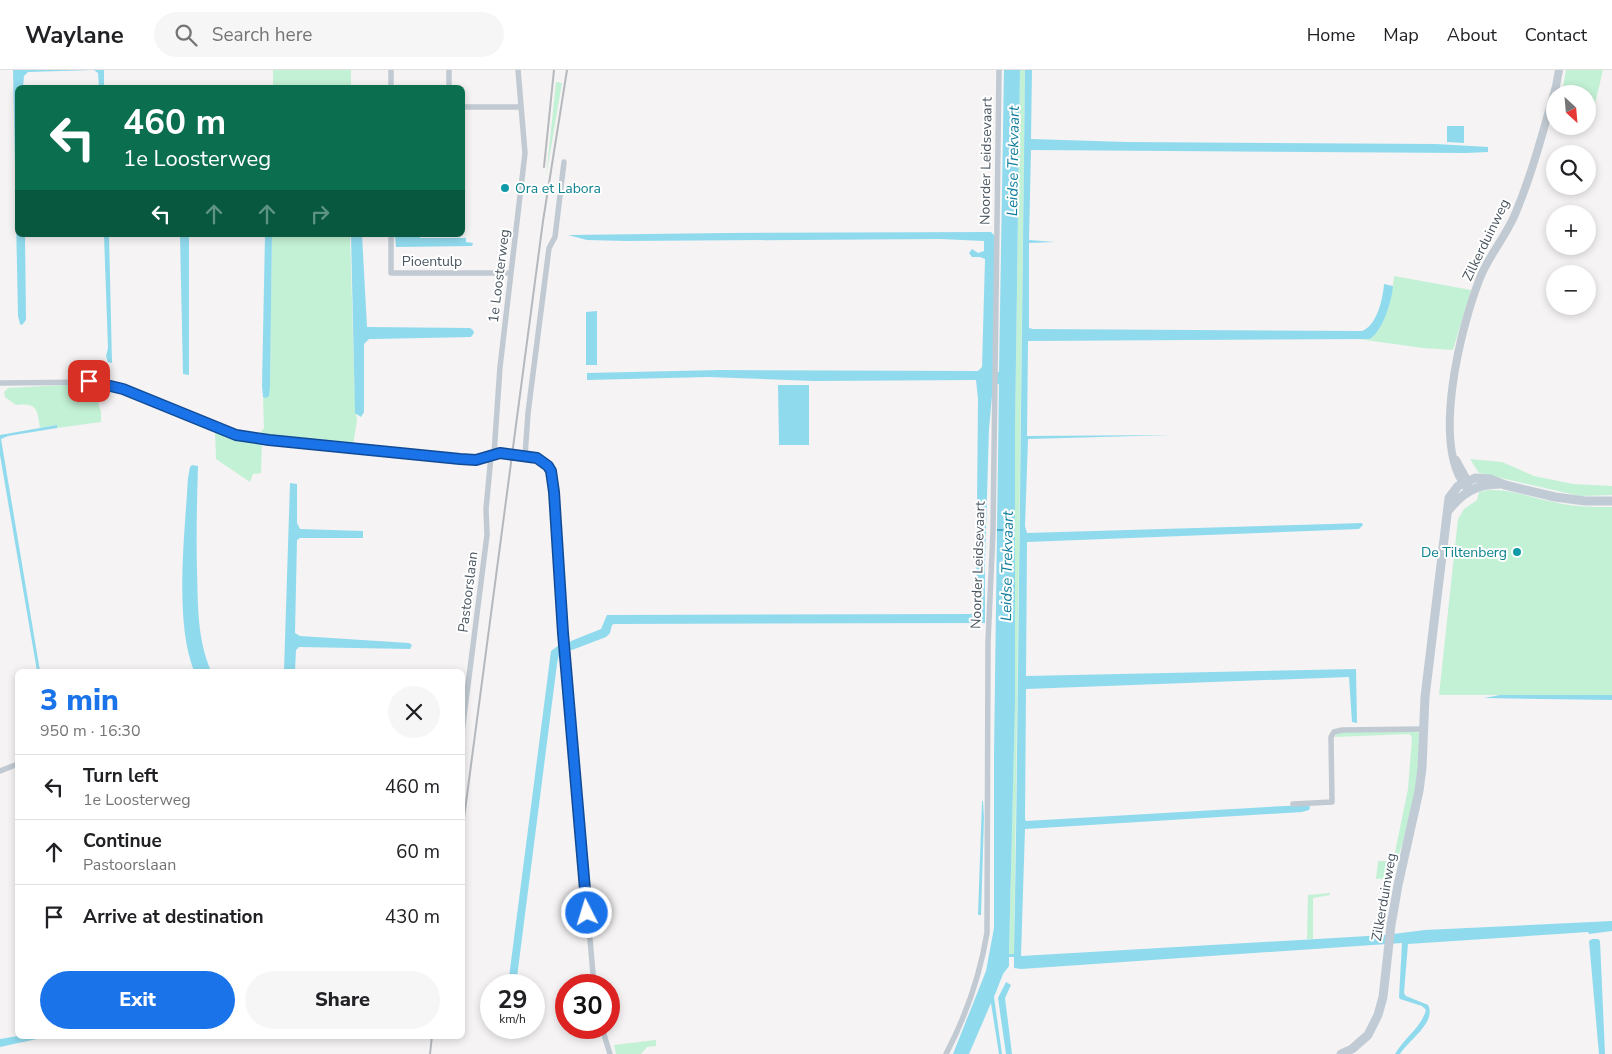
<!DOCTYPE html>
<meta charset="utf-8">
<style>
body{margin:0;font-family:"Nunito Sans",sans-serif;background:#f6f6f6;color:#202124;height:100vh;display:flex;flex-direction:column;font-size:19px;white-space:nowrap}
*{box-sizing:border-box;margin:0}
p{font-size:16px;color:#757577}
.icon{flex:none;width:28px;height:28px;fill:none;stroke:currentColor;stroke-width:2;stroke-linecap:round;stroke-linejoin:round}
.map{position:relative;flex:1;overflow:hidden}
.details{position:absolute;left:15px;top:599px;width:450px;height:370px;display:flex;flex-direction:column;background:#fff;border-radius:8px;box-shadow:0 2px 8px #0003}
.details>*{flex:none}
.top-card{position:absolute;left:15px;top:15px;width:450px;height:152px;border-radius:8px;box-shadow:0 2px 8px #0003;background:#0b6e4f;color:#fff;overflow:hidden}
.needle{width:32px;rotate:154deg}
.fabs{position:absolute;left:1546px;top:15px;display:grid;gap:10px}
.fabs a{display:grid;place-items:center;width:50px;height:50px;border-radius:50%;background:#fff;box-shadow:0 2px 8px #0003;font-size:25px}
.speed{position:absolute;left:480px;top:904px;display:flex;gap:10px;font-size:25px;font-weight:700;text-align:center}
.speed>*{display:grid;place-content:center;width:65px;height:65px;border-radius:50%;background:#fff;box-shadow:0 2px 8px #0003;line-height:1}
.speed small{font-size:12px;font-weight:400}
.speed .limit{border:8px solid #d22;background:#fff;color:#111}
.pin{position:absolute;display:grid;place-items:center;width:42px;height:42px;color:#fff;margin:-21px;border-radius:10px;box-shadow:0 2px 8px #0006}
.me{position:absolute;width:55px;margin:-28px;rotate:355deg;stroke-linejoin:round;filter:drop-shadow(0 0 4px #0008)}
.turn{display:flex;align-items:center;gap:18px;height:105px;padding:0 25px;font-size:22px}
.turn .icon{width:65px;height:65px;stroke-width:2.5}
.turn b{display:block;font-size:35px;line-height:42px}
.lanes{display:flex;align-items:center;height:48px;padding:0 25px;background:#0003;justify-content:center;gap:25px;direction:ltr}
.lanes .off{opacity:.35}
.round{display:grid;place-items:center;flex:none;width:52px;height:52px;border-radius:26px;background:#f6f6f6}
.summary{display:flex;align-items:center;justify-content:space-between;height:85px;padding:0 25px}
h1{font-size:30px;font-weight:800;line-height:38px;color:#1a73e8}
.cta{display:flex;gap:10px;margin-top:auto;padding:10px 25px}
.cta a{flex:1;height:58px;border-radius:30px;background:#1a73e8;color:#fff;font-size:20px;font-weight:800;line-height:58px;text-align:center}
.cta a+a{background:#f6f6f6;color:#202124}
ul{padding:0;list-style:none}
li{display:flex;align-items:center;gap:15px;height:65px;padding:0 25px;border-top:1px solid #e0e0e0}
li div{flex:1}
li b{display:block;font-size:19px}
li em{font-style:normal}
header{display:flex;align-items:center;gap:30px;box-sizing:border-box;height:70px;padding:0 25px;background:#fff;border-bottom:1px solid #e0e0e0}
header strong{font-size:24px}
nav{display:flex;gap:28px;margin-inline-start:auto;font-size:18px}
.search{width:350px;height:45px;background:#f6f6f6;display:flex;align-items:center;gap:12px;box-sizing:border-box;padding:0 18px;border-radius:28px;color:#757577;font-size:19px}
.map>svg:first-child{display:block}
.green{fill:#c3f1d5}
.water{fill:#90daee}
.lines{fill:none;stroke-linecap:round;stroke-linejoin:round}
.ferry{stroke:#0c7c9b;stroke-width:1;stroke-dasharray:6 5;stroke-linecap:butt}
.minor{stroke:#c1cad2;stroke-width:5.5}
.tertiary{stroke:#c1cad2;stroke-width:8}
.secondary{stroke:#c1cbd6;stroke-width:9}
.rail{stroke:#b5b8bd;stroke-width:2}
.route-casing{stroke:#114b97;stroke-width:12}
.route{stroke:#1a73e8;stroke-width:9}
.culture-dot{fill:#0f9aa8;stroke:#fff;stroke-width:2}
.labels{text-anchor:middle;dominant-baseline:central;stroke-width:4;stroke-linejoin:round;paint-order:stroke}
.street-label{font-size:14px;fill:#4a5661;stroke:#fff}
.culture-label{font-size:14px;fill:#0d838f;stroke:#fff;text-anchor:start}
.water-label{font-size:15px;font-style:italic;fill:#0c7c9b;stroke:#fff}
</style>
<header>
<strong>Waylane</strong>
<div class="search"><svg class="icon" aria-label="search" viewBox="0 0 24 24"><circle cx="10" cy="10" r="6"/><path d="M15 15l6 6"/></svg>Search here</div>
<nav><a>Home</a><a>Map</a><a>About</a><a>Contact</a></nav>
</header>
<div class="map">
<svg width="1612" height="984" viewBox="0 0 1612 984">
<rect width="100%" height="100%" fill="#f5f3f3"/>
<!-- green -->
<path class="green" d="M273 0H351V17H273Z
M1020 0H1025L1014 884H1009L1015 634V362Z
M1566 0H1603L1592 46 1588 44V24H1562Z
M556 12 562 13 546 107Z
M272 165H350L355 335 357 350 353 375 259 365 264 358 263 327 264 328 270 316Z
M1394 206 1471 220 1453 280 1423 278 1358 269C1362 269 1367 270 1370 268 1385 262 1393 220 1394 206Z
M83 314 93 315 101 342V352L57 358V355L40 358C37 338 37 333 16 335L5 327 4 322 8 318Z
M215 360 234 367 262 372 261 403 253 404 250 412 216 389Z
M1470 389 1502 392 1534 406 1573 414 1612 416V425L1580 426 1479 403Z
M1489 420C1512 419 1532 428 1554 432 1574 437 1592 437 1612 437V625H1439L1458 449 1464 439 1477 430 1479 422Z
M1415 661 1419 663 1418 701 1414 728 1403 772 1391 808 1376 809 1378 791H1389L1394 787 1408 719 1412 667 1409 664 1335 667 1338 662Z
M1330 823V825L1313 828V869H1307L1308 825Z
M656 970V976L647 977 641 984H616L614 975Z"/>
<!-- water -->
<path class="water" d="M13 0H120H104V17H99L98 3 94 0 28 2 24 6 23 17 18 18V165H25L26 250 22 255 20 254 18 246Z
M1004 0H1020L1015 362V634L1009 884H1014L1016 769 1025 0H1032L1031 69 1127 72 1436 74 1488 77V82L1466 83 1031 80 1029 170 1055 172 1029 173V258L1033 259 1362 261C1377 256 1383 228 1384 214L1393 216C1392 230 1382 264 1369 269L1028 271 1027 366 1173 365 1028 369 1025 456 1027 463 1331 454 1362 453 1363 455 1359 459 1027 472 1026 606 1356 599 1357 653 1352 652 1349 607 1026 619 1025 749 1026 751 1285 736 1309 735 1310 738 1309 740 1302 742 1025 759 1021 886 1385 865 1425 860 1612 851V861L1589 864 1588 862 1408 874 1404 923 1406 926 1428 935C1437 952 1408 971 1400 984H1395C1404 968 1421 958 1426 940L1422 936 1400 929 1399 927 1402 873 1021 899 1014 898V887H1009V896L1003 904 994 927 1002 984H999L991 933 969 984H953L986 901 994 858V684L999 314 993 315 989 359 985 492V553L614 554 612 555 610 563 606 567 572 580 569 579 568 574 571 571 601 559 607 545 976 544 978 329 976 310 814 311 708 307 587 310V303L720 300 978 301 982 297 985 189 980 187H972L969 183 972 179 978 183 984 181V171L940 169 626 171 587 170 568 165 726 163 991 162 995 166 993 302H999Z
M1447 56H1464V73L1447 72Z
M104 165H109L112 293 108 292 106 286 108 278Z
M180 165H189V305L183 304Z
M265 165H272L270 316 269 326 266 328 263 327 262 316Z
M351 165H362L367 257 470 258 473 260 474 263 471 267 375 269H369L364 274V342L361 347 355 343Z
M395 166H420V168H466V172L473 173 472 176 396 177Z
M597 241V295H586V242Z
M778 315H809V375H779Z
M57 355V358L8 366 1 369 40 601H37L0 385V365Z
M192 395 198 396C197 431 196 465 197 500 198 534 197 569 211 601H194C174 550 185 463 188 408L190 397Z
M290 413 297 414V453L300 459 363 461V468H300L297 470 295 563 300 566 409 573 412 575 410 579 299 577 296 580 295 601H284Z
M559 575 562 577V581L559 585 557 594 516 915H508L551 581Z
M1500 625H1612V630L1484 628Z
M982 731H983L984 747 981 845H978Z
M1592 869H1598L1600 871 1605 984H1599L1589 871Z
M1006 912 1011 915 1005 928 1012 984H1006L998 928Z
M18 966H46V967L0 977V969Z"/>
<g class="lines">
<!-- ferry -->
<path class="ferry" d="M997 460H1015"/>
<!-- minor -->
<path class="minor" d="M391 0V18
M449 0V18
M462 37H521
M391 165V203H511
M0 313 97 312 123 319 236 365 269 370 459 389H476L499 383 537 388 548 396 551 401 554 422 563 563 594 915
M494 384 500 297 525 83 518 0
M525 386 528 343 549 178 555 167 564 92
M462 662 487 465 486 439 491 386
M0 701 18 694
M1293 734 1332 732 1331 667 1334 662 1342 660 1424 659
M602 958 610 984
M946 984C966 946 980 905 987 863L988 572 993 461 999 0"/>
<!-- tertiary -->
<path class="tertiary" d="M1456 390 1467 410 1468 416
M1466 417C1431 374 1461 256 1480 208 1489 185 1507 165 1516 142 1533 101 1544 58 1556 16L1559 0"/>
<!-- secondary -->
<path class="secondary" d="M1448 441C1462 423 1476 414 1500 414
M1341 984 1352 979 1368 965 1378 945 1383 927 1391 855 1398 815 1419 721 1422 698 1425 627 1449 428 1458 416 1475 408 1490 409 1505 415 1555 427 1585 431H1612"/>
<!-- rail -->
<path class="rail" d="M544 97 554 0
M462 763 543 151 567 0
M430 984 432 966"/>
</g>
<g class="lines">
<!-- route casing -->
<g class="route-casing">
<path id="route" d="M89 311 123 319 236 365 269 370 460 389 476 390 500 383 537 388 548 396 551 401 554 422 563 563 587 843"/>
</g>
<!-- route -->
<use href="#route" class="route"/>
</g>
<!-- markers -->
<g class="culture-dot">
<circle cx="505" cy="118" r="5"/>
<circle cx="1517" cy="482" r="5"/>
</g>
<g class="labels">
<!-- street labels -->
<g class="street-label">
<text transform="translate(986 91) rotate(-89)">Noorder Leidsevaart</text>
<text transform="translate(1486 170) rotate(-64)">Zilkerduinweg</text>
<text x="432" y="191">Pioentulp</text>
<text transform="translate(499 206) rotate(-83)">1e Loosterweg</text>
<text transform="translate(978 495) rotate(-88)">Noorder Leidsevaart</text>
<text transform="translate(468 522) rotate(-83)">Pastoorslaan</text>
<text transform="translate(1384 827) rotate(-80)">Zilkerduinweg</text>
</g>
<!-- culture labels -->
<g class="culture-label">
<text x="515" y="118">Ora et Labora</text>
<text x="1507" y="482" text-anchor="end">De Tiltenberg</text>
</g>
<!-- water labels -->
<g class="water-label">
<text transform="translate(1013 91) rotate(-89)">Leidse Trekvaart</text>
<text transform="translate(1007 496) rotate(-89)">Leidse Trekvaart</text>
</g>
</g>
</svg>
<div class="fabs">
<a><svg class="needle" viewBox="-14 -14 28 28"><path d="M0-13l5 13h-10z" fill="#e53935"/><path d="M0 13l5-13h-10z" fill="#757577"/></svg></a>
<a><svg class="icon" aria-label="search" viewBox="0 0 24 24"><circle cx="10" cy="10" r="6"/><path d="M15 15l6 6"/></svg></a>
<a>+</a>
<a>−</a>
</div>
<div class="speed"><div>29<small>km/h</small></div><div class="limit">30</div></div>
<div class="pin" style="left:89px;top:311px;background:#d93025"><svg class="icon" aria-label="arrive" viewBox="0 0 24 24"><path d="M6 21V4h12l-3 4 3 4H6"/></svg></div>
<svg class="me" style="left:587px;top:843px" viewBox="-20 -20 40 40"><circle r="17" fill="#1a73e8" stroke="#fff" stroke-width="3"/><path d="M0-11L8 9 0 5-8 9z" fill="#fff"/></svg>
<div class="top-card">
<div class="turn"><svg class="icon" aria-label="left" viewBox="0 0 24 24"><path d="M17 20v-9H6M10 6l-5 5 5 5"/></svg><div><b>460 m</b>1e Loosterweg</div></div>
<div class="lanes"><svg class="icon" aria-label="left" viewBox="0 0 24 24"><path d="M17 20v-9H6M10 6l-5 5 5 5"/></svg><svg class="icon off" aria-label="ahead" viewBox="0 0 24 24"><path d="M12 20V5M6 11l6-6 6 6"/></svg><svg class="icon off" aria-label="ahead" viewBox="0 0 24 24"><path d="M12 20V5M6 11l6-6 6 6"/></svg><svg class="icon off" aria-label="right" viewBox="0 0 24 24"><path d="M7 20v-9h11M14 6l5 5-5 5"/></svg></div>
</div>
<section class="details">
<div class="summary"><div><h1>3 min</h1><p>950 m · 16:30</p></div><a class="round"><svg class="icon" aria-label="close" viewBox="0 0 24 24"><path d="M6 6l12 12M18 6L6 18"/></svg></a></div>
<ul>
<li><svg class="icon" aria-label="left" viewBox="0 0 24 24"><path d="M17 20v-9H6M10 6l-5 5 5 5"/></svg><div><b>Turn left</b><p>1e Loosterweg</p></div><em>460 m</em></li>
<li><svg class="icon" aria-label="ahead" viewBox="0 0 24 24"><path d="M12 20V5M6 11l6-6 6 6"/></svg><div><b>Continue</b><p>Pastoorslaan</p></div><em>60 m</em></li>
<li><svg class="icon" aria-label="arrive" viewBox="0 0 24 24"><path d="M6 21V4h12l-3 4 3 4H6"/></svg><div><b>Arrive at destination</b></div><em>430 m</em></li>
</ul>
<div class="cta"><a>Exit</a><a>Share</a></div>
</section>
</div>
